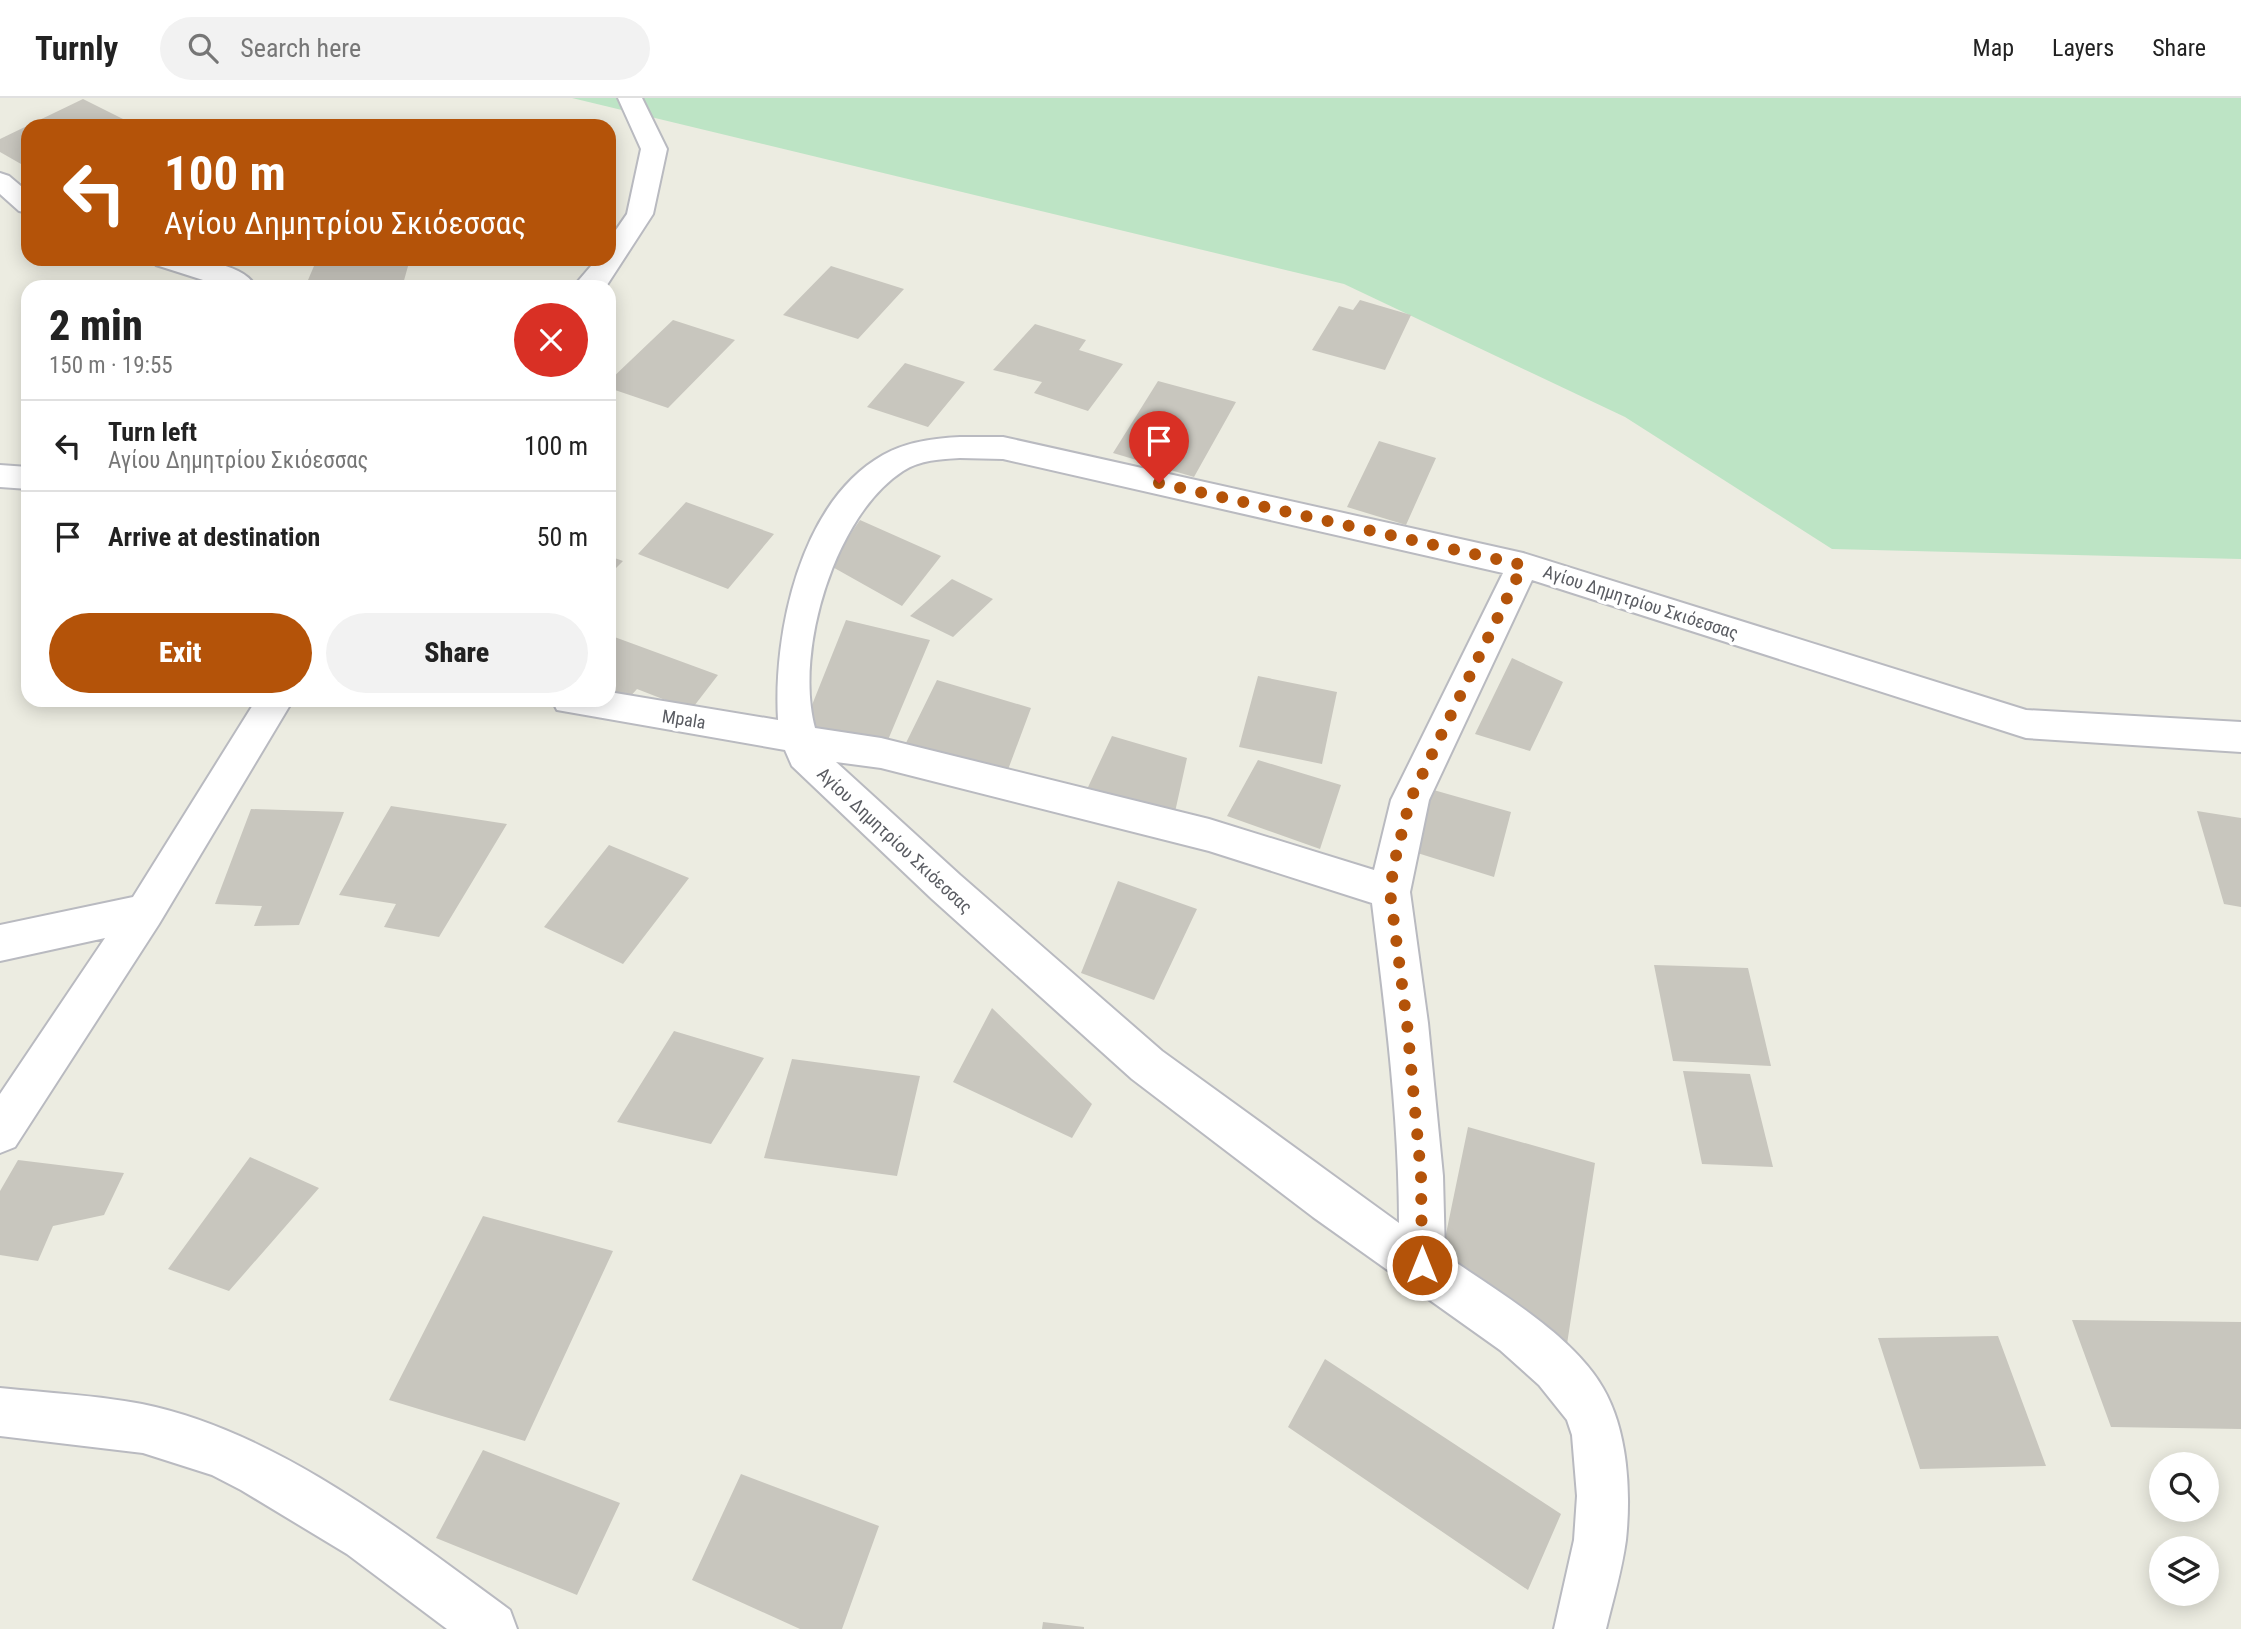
<!DOCTYPE html>
<meta charset="utf-8">
<style>
body{margin:0;font-family:"Roboto Condensed",sans-serif;background:#f2f2f2;color:#222;height:100vh;display:flex;flex-direction:column;font-size:26px;white-space:nowrap}
*{box-sizing:border-box;margin:0}
p{font-size:23px;color:#767676}
.icon{flex:none;width:38px;height:38px;fill:none;stroke:currentColor;stroke-width:2;stroke-linecap:round;stroke-linejoin:round}
.map{position:relative;flex:1;overflow:hidden}
.details{position:absolute;left:21px;top:182px;width:595px;height:427px;display:flex;flex-direction:column;background:#fff;border-radius:21px;box-shadow:0 4px 18px #0003}
.details>*{flex:none}
.hud{position:absolute;left:21px;top:21px;width:595px;height:147px;border-radius:21px;box-shadow:0 4px 18px #0003;background:#b45309;color:#fff;overflow:hidden}
.tools{position:absolute;left:2149px;top:1354px;display:grid;gap:14px}
.tools a{display:grid;place-items:center;width:70px;height:70px;border-radius:50%;background:#fff;box-shadow:0 4px 18px #0003;font-size:35px}
.pin{position:absolute;display:grid;place-items:center;width:60px;height:60px;color:#fff;margin:-72px -30px;border-radius:50% 50% 50% 0;rotate:-45deg;box-shadow:0 0 7px #0007}
.pin .icon{rotate:45deg}
.me{position:absolute;width:77px;margin:-38px;rotate:0deg;stroke-linejoin:round;filter:drop-shadow(0 0 5px #0008)}
.turn{display:flex;align-items:center;gap:24px;height:147px;padding:0 28px;font-size:32px}
.turn .icon{width:91px;height:91px;stroke-width:2.5}
.turn b{display:block;font-size:49px;line-height:60px}
.round{display:grid;place-items:center;flex:none;width:74px;height:74px;border-radius:37px;background:#f2f2f2}
.headline{display:flex;align-items:center;justify-content:space-between;height:119px;padding:0 28px}
h1{font-size:42px;font-weight:800;line-height:52px}
.cta{display:flex;gap:14px;margin-top:auto;padding:14px 28px}
.cta a{flex:1;height:80px;border-radius:42px;background:#b45309;color:#fff;font-size:28px;font-weight:800;line-height:80px;text-align:center}
.cta a+a{background:#f2f2f2;color:#222}
ul{padding:0;list-style:none}
li{display:flex;align-items:center;gap:21px;height:91px;padding:0 28px;border-top:2px solid #e0e0e0}
li div{flex:1}
li b{display:block;font-size:26px}
li em{font-style:normal}
header{display:flex;align-items:center;gap:42px;box-sizing:border-box;height:98px;padding:0 35px;background:#fff;border-bottom:2px solid #e0e0e0}
header strong{font-size:33px}
nav{display:flex;gap:38px;margin-inline-start:auto;font-size:24px}
.search{width:490px;height:63px;background:#f2f2f2;display:flex;align-items:center;gap:18px;box-sizing:border-box;padding:0 24px;border-radius:38px;color:#767676;font-size:26px}
.map>svg:first-child{display:block}
.green{fill:#bde4c5}
.building{fill:#c8c6be}
.lines{fill:none;stroke-linecap:round;stroke-linejoin:round}
.minor-casing{stroke:#b9bac0;stroke-width:4}
.minor{fill:#fff;fill-rule:evenodd}
.route{stroke:#b45309;stroke-width:12;stroke-dasharray:0 21.6}
.labels{text-anchor:middle;dominant-baseline:central;stroke-width:7;stroke-linejoin:round;paint-order:stroke}
.street-label{font-size:18px;fill:#5a5c62;stroke:#fff}
</style>
<header>
<strong>Turnly</strong>
<div class="search"><svg class="icon" aria-label="search" viewBox="0 0 24 24"><circle cx="10" cy="10" r="6"/><path d="M15 15l6 6"/></svg>Search here</div>
<nav><a>Map</a><a>Layers</a><a>Share</a></nav>
</header>
<div class="map">
<svg width="2241" height="1531" viewBox="0 0 2241 1531">
<rect width="100%" height="100%" fill="#ecece1"/>
<!-- green -->
<path class="green" d="M572 0H2241V461L1832 451 1625 319 1344 186Z"/>
<!-- building -->
<path class="building" d="M83 1 131 25 126 28H28V70L0 54V41Z
M317 161H410L403 186 305 189Z
M831 168 904 191 858 241 783 217Z
M1360 202 1411 217 1385 272 1312 252 1339 208 1353 212Z
M673 222 735 242 668 310 609 290V283Z
M1035 226 1086 242 1079 252 1123 266 1088 313 1034 295 1042 284 993 272Z
M905 265 965 284 928 329 867 309Z
M1158 283 1236 304 1194 379 1113 355Z
M1379 343 1436 360 1406 427 1347 409Z
M686 404 774 436 728 491 638 456Z
M860 422 941 458 902 508 829 467Z
M609 458 623 463 609 477Z
M952 481 993 501 953 539 910 518Z
M846 522 930 542 885 649 802 632Z
M609 537 718 577 691 612 637 591 628 601 609 594Z
M1512 560 1563 584 1530 653 1475 636Z
M1258 578 1337 594 1322 666 1239 649Z
M937 582 1031 610 1003 685 902 653Z
M1112 638 1187 660 1173 723 1082 702Z
M1258 662 1341 687 1320 751 1227 718Z
M1430 691 1511 714 1494 779 1411 753Z
M391 708 507 726 439 839 384 829 396 806 339 797Z
M251 711 344 714 299 827 254 828 262 808 215 806Z
M2197 713 2241 720V809L2224 806Z
M609 747 689 780 623 866 544 829Z
M1118 783 1197 811 1154 902 1081 875Z
M1654 867 1748 870 1771 968 1673 963Z
M992 910 1092 1006 1072 1040 953 984Z
M674 933 764 960 711 1046 617 1024Z
M792 961 920 978 897 1078 764 1060Z
M1683 973 1750 976 1773 1069 1702 1066Z
M1468 1029 1595 1065 1567 1246 1440 1165Z
M250 1059 319 1090 229 1193 168 1171Z
M18 1062 124 1075 104 1117 53 1128 38 1163 0 1157V1093Z
M483 1118 613 1153 525 1343 389 1302Z
M2072 1222 2241 1224V1331L2111 1329Z
M1998 1238 2046 1368 1920 1371 1878 1240Z
M1325 1261 1561 1416 1528 1492 1288 1329Z
M483 1352 620 1405 577 1497 436 1440Z
M741 1376 879 1428 842 1531H800L692 1482Z
M1043 1524 1084 1529V1531H1042Z"/>
<g class="lines">
<!-- minor casing -->
<g class="minor-casing">
<path id="minor" d="M618 0H642L667 51 653 116 607 187 573 189 597 161H609V142L627 116 641 51Z
M0 75 9 78 28 94V115L19 113 0 96Z
M152 161C181 161 240 160 256 189H225L156 167Z
M960 339H1003L1523 455 2026 612 2241 624V654L2026 640 1532 482 1429 702 1410 794 1428 925 1443 1078 1445 1157C1495 1192 1572 1236 1603 1290 1628 1333 1631 1394 1626 1442 1622 1472 1613 1502 1606 1531H1554L1574 1442 1577 1398 1572 1337 1567 1322 1539 1287 1500 1252 1313 1119 1132 981 932 801 792 668 785 652 557 612 552 602H609V594L778 622C773 535 800 404 883 357 906 344 935 340 960 339ZM960 360 1003 361 1503 475 1391 702 1374 772 1209 721 881 640 815 630C794 553 835 417 903 373 920 362 941 361 960 360ZM836 664 881 670 1209 753 1372 805C1385 911 1399 1018 1399 1125L1162 953 960 777Z
M0 367 28 369V391L0 389Z
M256 602H293L159 826 15 1049 0 1055V996L105 840 0 863V827L133 799Z
M0 1290C47 1295 96 1297 142 1306 276 1333 402 1433 510 1512L517 1531H447L347 1456 241 1392 212 1377 143 1355 0 1338Z"/>
</g>
<!-- minor -->
<use href="#minor" class="minor"/>
</g>
<g class="lines">
<!-- route -->
<path class="route" d="M1159 385 1523 467 1410 702 1394 766 1390 794 1407 925 1421 1077 1422 1167"/>
</g>
<g class="labels">
<!-- street labels -->
<g class="street-label">
<text transform="translate(1641 504) rotate(18)">Αγίου Δημητρίου Σκιόεσσας</text>
<text transform="translate(684 621) rotate(9)">Mpala</text>
<text transform="translate(895 742) rotate(43)">Αγίου Δημητρίου Σκιόεσσας</text>
</g>
</g>
</svg>
<div class="tools">
<a><svg class="icon" aria-label="search" viewBox="0 0 24 24"><circle cx="10" cy="10" r="6"/><path d="M15 15l6 6"/></svg></a>
<a><svg class="icon" aria-label="layers" viewBox="0 0 24 24"><path d="M12 4l9 5-9 5-9-5zM3 14l9 5 9-5"/></svg></a>
</div>
<div class="pin" style="left:1159px;top:385px;background:#d93025"><svg class="icon" aria-label="arrive" viewBox="0 0 24 24"><path d="M6 21V4h12l-3 4 3 4H6"/></svg></div>
<svg class="me" style="left:1422px;top:1167px" viewBox="-20 -20 40 40"><circle r="17" fill="#b45309" stroke="#fff" stroke-width="3"/><path d="M0-11L8 9 0 5-8 9z" fill="#fff"/></svg>
<div class="hud">
<div class="turn"><svg class="icon" aria-label="left" viewBox="0 0 24 24"><path d="M17 20v-9H6M10 6l-5 5 5 5"/></svg><div><b>100 m</b>Αγίου Δημητρίου Σκιόεσσας</div></div>
</div>
<section class="details">
<div class="headline"><div><h1>2 min</h1><p>150 m · 19:55</p></div><a class="round" style="background:#d93025;color:#fff"><svg class="icon" aria-label="close" viewBox="0 0 24 24"><path d="M6 6l12 12M18 6L6 18"/></svg></a></div>
<ul>
<li><svg class="icon" aria-label="left" viewBox="0 0 24 24"><path d="M17 20v-9H6M10 6l-5 5 5 5"/></svg><div><b>Turn left</b><p>Αγίου Δημητρίου Σκιόεσσας</p></div><em>100 m</em></li>
<li><svg class="icon" aria-label="arrive" viewBox="0 0 24 24"><path d="M6 21V4h12l-3 4 3 4H6"/></svg><div><b>Arrive at destination</b></div><em>50 m</em></li>
</ul>
<div class="cta"><a>Exit</a><a>Share</a></div>
</section>
</div>
